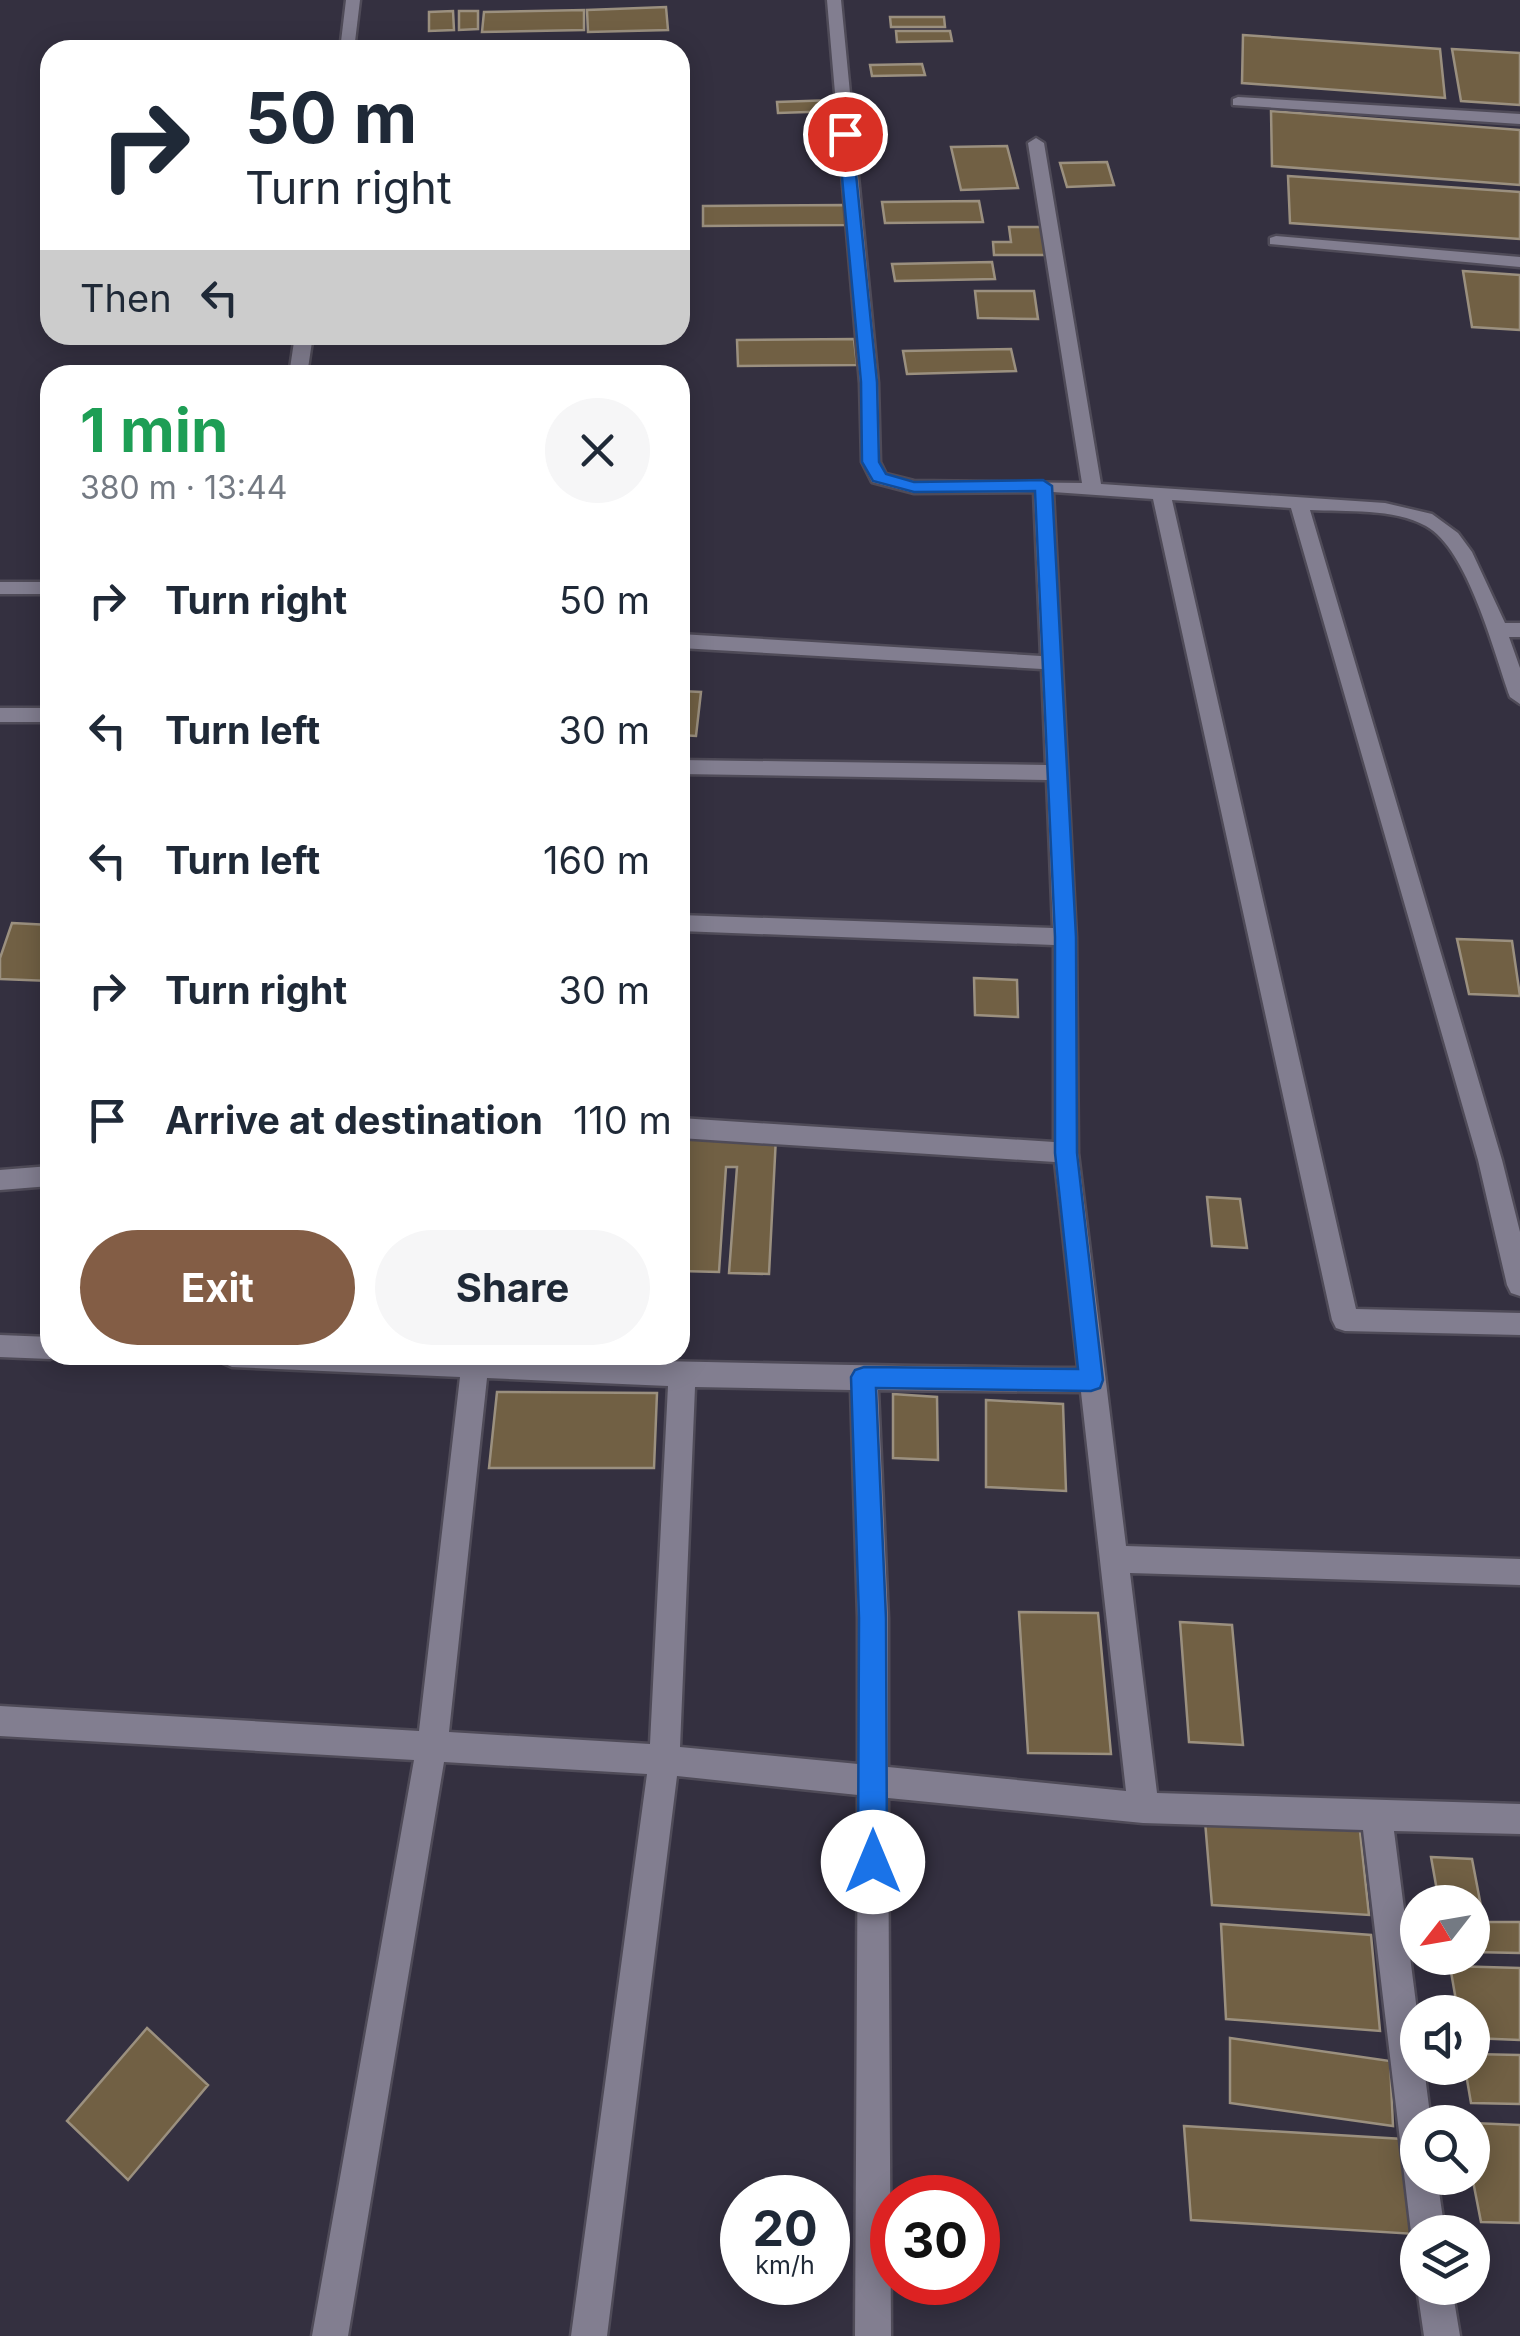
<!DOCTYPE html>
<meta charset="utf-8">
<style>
body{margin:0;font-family:Inter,sans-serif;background:#f6f6f7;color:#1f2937;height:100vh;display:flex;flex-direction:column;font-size:38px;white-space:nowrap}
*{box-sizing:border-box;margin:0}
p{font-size:32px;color:#747a83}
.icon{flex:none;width:55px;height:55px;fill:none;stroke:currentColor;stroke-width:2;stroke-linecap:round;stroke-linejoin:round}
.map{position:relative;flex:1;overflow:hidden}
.drawer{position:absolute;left:40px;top:365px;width:650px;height:1000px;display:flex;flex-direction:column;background:#fff;border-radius:30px;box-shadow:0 5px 25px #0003}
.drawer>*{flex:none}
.hud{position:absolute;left:40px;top:40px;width:650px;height:305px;border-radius:30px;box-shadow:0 5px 25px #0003;background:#fff;color:#1f2937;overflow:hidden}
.needle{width:65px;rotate:239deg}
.controls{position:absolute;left:1400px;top:1885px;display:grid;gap:20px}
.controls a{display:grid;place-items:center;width:90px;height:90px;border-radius:50%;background:#fff;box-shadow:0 5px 25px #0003;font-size:50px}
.speed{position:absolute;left:720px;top:2175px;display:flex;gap:20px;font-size:50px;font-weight:700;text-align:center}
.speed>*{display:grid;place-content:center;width:130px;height:130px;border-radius:50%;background:#fff;box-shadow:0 5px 25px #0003;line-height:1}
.speed small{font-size:25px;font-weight:400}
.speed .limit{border:15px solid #d22;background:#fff;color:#111}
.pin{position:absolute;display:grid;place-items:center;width:85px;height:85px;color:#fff;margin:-42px;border:5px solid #fff;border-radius:50%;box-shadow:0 2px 10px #0007}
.me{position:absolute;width:110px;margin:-55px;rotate:0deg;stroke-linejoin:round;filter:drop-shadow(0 0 8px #0008)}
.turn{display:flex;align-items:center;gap:35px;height:210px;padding:0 40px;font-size:45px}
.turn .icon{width:130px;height:130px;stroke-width:2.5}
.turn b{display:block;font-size:70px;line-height:85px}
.then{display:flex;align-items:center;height:95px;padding:0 40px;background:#0003;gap:20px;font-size:38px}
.round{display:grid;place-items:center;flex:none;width:105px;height:105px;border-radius:52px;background:#f6f6f7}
.head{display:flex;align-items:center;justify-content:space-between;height:170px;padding:0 40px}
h1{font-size:60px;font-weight:700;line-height:75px;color:#1e9e55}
.primary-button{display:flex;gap:20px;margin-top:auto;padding:20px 40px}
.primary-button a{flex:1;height:115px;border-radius:60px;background:#835d45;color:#fff;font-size:40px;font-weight:700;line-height:115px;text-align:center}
.primary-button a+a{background:#f6f6f7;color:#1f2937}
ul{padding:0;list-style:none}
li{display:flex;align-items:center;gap:30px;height:130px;padding:0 40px}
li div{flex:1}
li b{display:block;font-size:38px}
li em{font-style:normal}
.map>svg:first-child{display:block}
.building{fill:#716044;stroke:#9b907f;stroke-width:2.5}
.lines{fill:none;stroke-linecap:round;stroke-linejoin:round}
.lane-casing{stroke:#4f4b58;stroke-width:5}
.street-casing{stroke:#4f4b58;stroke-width:5}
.lane{fill:#827e90;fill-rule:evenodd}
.street{fill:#827e90;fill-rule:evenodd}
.route{fill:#1a73e8;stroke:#114b97;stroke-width:2.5}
</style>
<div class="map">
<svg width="1520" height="2336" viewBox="0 0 1520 2336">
<rect width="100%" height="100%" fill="#343040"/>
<!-- building -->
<path class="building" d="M666 7 668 30 588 32 587 10Z
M584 10V30L482 32 484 12Z
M453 11 454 30 429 31V12Z
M459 11H478V29L459 30Z
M890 17H944L945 27H891Z
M896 31H950L952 41 897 42Z
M1243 35 1440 49 1445 98 1242 83Z
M1452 49 1520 53V105L1461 101Z
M922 64 925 75 872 76 870 65Z
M835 100 837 111 778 113 777 102Z
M1271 111 1520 130V185L1272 166Z
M1007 146 1018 188 961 190 951 147Z
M1107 162 1114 185 1067 187 1060 163Z
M1288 176 1520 192V239L1290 223Z
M979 201 983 222 885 223 882 202Z
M846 205 848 225 703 226V206Z
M1009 227H1047L1052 255H994L993 242H1011Z
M992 262 995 279 895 281 892 264Z
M1463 271 1520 275V330L1472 327Z
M975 291H1034L1038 319 978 318Z
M854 339 857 365 738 366 737 340Z
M1011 349 1016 371 907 374 903 351Z
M680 691 701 692 696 736 680 735Z
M12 923 50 925V981L0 979V958Z
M1457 939 1512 941 1520 996 1469 994Z
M974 978 1017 980 1018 1017 975 1015Z
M680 1133 776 1137 769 1274 729 1273 737 1167H726L719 1272 680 1271Z
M1207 1197 1240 1199 1247 1248 1212 1246Z
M497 1392 657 1393 654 1468H489Z
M893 1394 937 1397 938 1460 893 1458Z
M986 1400 1063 1404 1066 1491 986 1487Z
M1019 1612 1098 1613 1111 1754 1028 1753Z
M1180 1622 1232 1625 1243 1745 1189 1742Z
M1205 1821 1360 1831 1369 1915 1212 1905Z
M1431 1857 1472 1859 1484 1922H1520V1953L1472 1952V1902H1439Z
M1221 1924 1371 1935 1380 2031 1226 2019Z
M1450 1966 1520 1968V2040L1472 2038V2012H1458Z
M147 2028 208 2085 128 2180 67 2121Z
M1230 2038 1390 2061 1393 2126 1230 2103Z
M1472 2054 1520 2055V2104L1471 2103 1465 2068H1472Z
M1472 2123 1520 2125V2223L1481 2222 1472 2176Z
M1184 2126 1403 2139 1415 2234 1191 2220Z"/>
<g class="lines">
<!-- lane casing -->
<g class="lane-casing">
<path id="lane" d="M1238 97 1520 114V124L1233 105V99Z
M1276 236 1520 257V267L1270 244V238Z"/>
</g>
<!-- street casing -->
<g class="street-casing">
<path id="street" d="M346 0H360L354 50H340Z
M827 0H841L878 383 880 462 886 474 914 481 1082 483 1028 143 1036 138 1044 143 1101 484 1385 503 1432 514 1458 533 1472 552 1505 623H1520V637H1509L1520 668V704L1510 697C1494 653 1468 549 1426 526 1394 508 1346 512 1310 510L1502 1160 1520 1232V1296L1511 1293 1507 1285 1478 1160 1291 508 1172 500 1356 1309 1520 1313V1335L1345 1331 1336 1328 1332 1320 1153 499 1053 492 1076 937 1078 1153 1126 1546 1520 1559V1585L1130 1573 1157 1793 1520 1804V1834L1394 1831 1418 2019V2068H1424L1431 2122H1418V2178H1437L1445 2232H1418V2245L1411 2232 1363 1830 1143 1823 888 1798 891 2336H855L858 1795 677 1776 607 2336H571L647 1774 444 1762 348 2336H312L414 1760 0 1736V1706L419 1731 460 1377 232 1367 223 1363 219 1355C506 1355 791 1366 1078 1368L1055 1162 680 1138V1118L1054 1142V945L680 931V915L1053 928 1047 780 680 774V760L1046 765 1042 669 680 648V634L1041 656 1034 492 914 493 872 482 862 462 860 383ZM487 1378 668 1386 650 1744 449 1732ZM695 1387 851 1390 858 1618V1764L680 1747ZM878 1390 1081 1392 1126 1791 888 1767V1618Z
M295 335H313L307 375H289Z
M0 582H50V594H0Z
M0 708H50V722H0Z
M50 1166V1186L0 1190V1170Z
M0 1335 50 1337V1355H60L50 1359 0 1357Z
M1417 2288H1452L1460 2336H1424Z"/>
</g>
<!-- lane -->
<use href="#lane" class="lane"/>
<!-- street -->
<use href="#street" class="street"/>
</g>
<!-- route -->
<path class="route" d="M845 130 852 134 877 382 879 462 886 474 914 482 1043 480 1052 486 1076 937 1077 1153 1103 1380 1100 1388 1091 1391 876 1388 886 1618 887 1862 883 1873 873 1877 863 1873 858 1862 859 1618 851 1377 855 1370 864 1367 1078 1369 1055 1153V937L1035 491 914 492 873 481 862 462 861 382 838 134Z"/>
</svg>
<div class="controls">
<a><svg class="needle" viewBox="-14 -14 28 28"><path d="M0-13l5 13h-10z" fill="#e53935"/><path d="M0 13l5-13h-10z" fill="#747a83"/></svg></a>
<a><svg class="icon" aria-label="sound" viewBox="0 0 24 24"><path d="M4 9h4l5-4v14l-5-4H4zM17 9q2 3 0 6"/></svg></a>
<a><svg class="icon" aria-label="search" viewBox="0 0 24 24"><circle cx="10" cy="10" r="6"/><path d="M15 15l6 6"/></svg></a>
<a><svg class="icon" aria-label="layers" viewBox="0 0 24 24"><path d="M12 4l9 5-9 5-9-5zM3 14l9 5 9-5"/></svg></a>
</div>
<div class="speed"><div>20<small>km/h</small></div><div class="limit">30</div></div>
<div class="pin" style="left:845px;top:134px;background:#d93025"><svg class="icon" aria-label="arrive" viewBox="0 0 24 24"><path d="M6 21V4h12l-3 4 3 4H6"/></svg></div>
<svg class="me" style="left:873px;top:1862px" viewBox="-20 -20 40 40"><circle r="19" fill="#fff"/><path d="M0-13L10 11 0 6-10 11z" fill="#1a73e8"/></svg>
<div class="hud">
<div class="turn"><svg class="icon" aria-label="right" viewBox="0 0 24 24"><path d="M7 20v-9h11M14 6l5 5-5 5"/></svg><div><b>50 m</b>Turn right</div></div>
<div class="then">Then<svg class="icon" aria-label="left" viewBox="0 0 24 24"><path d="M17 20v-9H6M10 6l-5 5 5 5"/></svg></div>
</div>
<section class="drawer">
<div class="head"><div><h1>1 min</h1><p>380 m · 13:44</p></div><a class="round"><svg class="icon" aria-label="close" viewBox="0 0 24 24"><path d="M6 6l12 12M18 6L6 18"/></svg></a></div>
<ul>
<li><svg class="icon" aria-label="right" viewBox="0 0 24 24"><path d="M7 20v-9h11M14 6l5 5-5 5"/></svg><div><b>Turn right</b></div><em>50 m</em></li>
<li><svg class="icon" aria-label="left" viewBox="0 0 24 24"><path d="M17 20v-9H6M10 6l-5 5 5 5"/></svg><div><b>Turn left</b></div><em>30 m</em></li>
<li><svg class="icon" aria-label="left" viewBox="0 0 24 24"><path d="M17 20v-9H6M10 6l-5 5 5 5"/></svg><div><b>Turn left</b></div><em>160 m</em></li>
<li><svg class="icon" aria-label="right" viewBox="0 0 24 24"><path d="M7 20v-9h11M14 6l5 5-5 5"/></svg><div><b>Turn right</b></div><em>30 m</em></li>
<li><svg class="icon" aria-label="arrive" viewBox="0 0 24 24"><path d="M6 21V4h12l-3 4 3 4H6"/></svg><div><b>Arrive at destination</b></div><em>110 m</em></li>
</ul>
<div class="primary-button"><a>Exit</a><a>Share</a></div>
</section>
</div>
